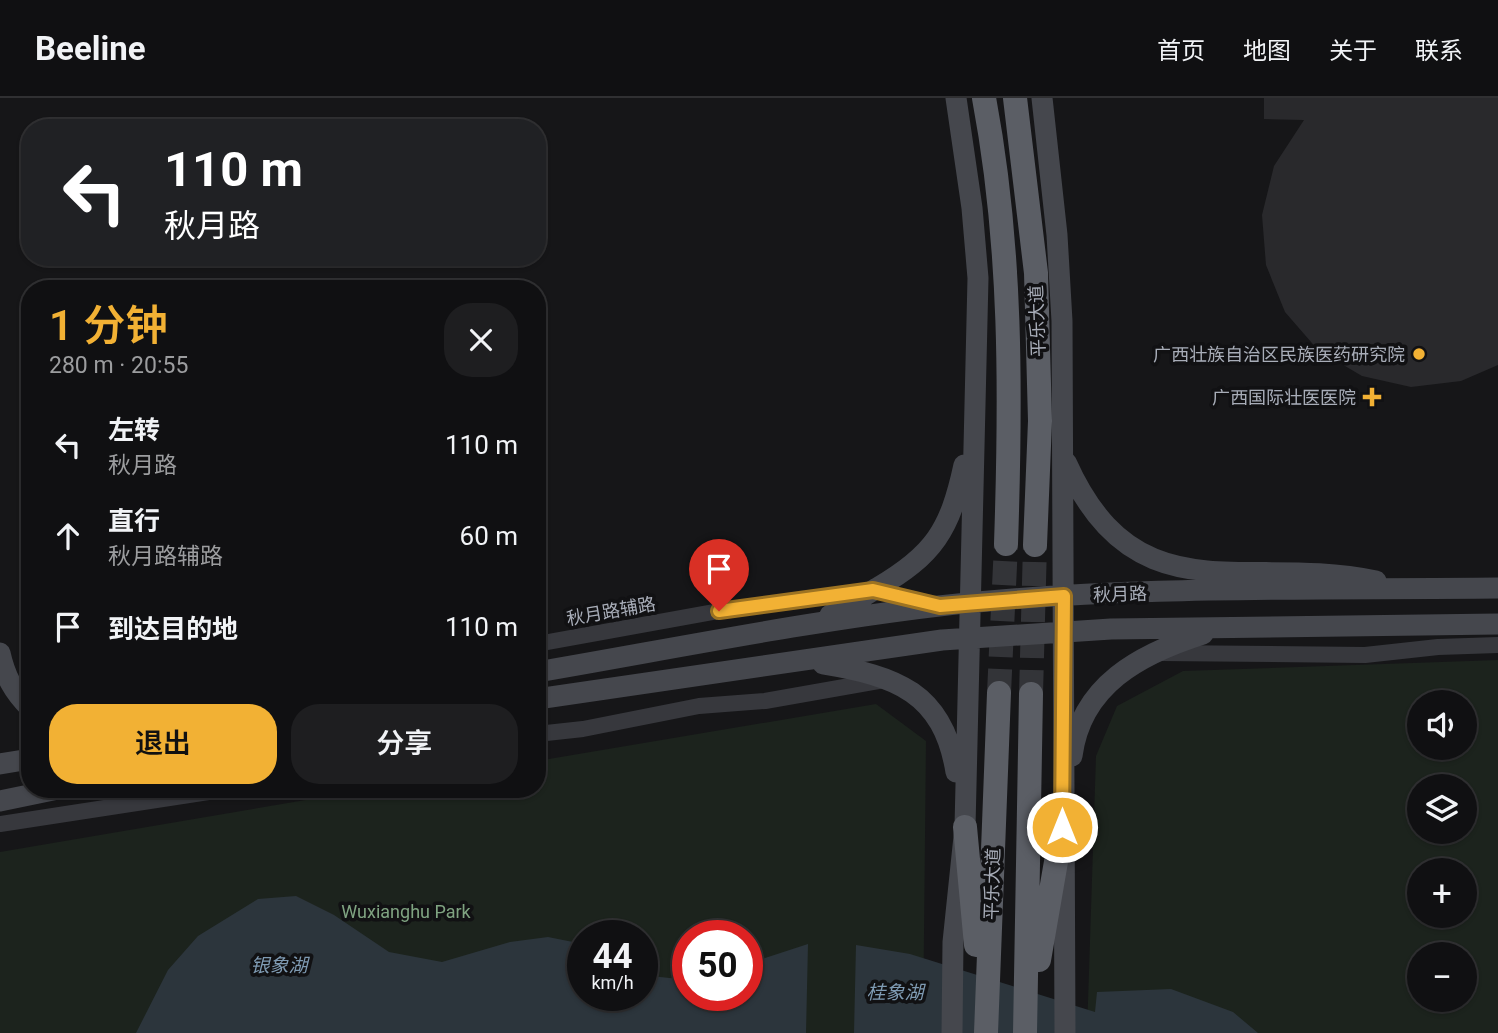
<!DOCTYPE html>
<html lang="zh">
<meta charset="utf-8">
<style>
body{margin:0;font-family:Roboto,"Noto Sans SC",sans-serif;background:#1e1e20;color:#f1f3f6;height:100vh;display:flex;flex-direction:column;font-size:26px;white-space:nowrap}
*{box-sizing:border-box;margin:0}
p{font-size:23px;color:#9c9d9f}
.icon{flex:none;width:38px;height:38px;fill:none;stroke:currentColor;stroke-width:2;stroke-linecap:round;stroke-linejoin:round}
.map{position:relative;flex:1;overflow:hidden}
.drawer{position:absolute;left:21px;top:182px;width:525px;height:518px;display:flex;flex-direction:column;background:#101012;border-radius:28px;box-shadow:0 2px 5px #0004,0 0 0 2px #303032}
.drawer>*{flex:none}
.top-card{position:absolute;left:21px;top:21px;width:525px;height:147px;border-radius:28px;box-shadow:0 2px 5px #0004,0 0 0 2px #303032;background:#202124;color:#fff;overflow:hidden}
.fabs{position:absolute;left:1407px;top:592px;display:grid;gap:14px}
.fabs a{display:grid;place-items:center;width:70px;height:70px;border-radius:50%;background:#101012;box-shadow:0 2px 5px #0004,0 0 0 2px #303032;font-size:35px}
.speed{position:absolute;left:567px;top:822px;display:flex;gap:14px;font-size:35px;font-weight:700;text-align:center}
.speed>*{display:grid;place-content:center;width:91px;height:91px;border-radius:50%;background:#101012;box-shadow:0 2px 5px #0004,0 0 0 2px #303032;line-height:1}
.speed small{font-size:18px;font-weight:400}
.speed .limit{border:10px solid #d22;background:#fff;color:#111}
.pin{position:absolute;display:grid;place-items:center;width:60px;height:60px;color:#fff;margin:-72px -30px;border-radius:50% 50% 50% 0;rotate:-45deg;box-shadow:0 0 7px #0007}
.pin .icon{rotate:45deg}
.me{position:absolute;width:77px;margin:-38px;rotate:0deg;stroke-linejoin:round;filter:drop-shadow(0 0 5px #0008)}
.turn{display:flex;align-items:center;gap:24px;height:147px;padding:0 28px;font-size:32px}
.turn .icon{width:91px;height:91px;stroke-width:2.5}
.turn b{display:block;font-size:49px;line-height:60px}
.round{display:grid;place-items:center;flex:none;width:74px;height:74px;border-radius:28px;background:#1e1e20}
.overview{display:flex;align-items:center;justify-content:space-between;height:119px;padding:0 28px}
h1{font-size:42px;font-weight:600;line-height:52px;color:#f2b134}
.button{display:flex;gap:14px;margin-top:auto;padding:14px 28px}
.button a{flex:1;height:80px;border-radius:28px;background:#f2b134;color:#111;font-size:28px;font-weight:600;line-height:80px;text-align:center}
.button a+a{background:#1e1e20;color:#f1f3f6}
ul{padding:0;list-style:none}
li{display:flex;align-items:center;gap:21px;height:91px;padding:0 28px}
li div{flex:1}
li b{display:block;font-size:26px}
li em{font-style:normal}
header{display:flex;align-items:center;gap:42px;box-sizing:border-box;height:98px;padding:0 35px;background:#101012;border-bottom:2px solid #303032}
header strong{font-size:33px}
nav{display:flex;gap:38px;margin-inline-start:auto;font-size:24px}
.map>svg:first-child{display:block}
.green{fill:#1c231d;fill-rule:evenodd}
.water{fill:#2c353c}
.building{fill:#29292c}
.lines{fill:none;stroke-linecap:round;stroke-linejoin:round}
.trunk-tunnel{stroke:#333438;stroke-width:24;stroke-dasharray:24 12;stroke-linecap:butt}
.minor{stroke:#37383d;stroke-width:16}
.secondary{stroke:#45474d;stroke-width:21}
.trunk{stroke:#5b5e65;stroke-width:24}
.route-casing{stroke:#9d7322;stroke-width:18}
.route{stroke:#f2b134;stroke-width:12}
.poi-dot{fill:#f2b134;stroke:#111113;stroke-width:2.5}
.labels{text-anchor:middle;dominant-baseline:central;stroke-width:7;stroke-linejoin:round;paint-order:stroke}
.street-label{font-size:18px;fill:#a8adb8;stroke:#111113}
.poi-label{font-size:18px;fill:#a8adb8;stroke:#111113;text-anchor:end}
.park-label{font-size:18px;fill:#7fa381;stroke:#111113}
.water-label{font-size:19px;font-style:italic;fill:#7f9bb3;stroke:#111113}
</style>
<header>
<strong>Beeline</strong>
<nav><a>首页</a><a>地图</a><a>关于</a><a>联系</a></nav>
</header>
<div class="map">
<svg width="1498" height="935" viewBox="0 0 1498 935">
<rect width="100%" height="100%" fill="#161618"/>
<!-- green -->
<path class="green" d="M1498 562V935H1087L1096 658 1117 608 1183 573ZM1419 604H1465V649H1419ZM1419 688H1465V733H1419ZM1419 772H1465V817H1419ZM1419 856H1465V901H1419Z
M876 606 926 643 923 935H0V754L370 691H537V663ZM583 838H642V898H583ZM688 838H747V898H688Z"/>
<!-- water -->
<path class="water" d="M296 798 334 817 389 854 442 864 510 844 548 839 583 846V898H642V873L651 878 688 882V898H747V866L808 846 806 935H136L168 872 198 838 258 801Z
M856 847 910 856 1095 914 1097 894 1171 891 1233 914 1258 935H854Z"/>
<!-- building -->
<path class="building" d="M1264 0H1498V267L1461 283 1411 289 1362 278 1318 252 1285 214 1266 167 1262 117 1274 68 1304 22 1264 21Z"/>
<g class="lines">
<!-- trunk-tunnel -->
<path class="trunk-tunnel" d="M999 595 1006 446
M1031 596 1035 447"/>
<!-- minor -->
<path class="minor" d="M537 546 719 513 873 492 930 506
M1159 555 1365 557 1438 549 1498 547
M537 636 583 631 699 608 765 603 884 582
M0 726 228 691"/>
<!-- secondary -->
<path class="secondary" d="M1042 0 1057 137 1062 223 1065 935
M1066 364C1136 521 1245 455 1376 483
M830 517C847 509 861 500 877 490 934 457 950 432 964 367
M0 555C5 578 13 593 30 610
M823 566C896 578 943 594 956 674
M537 574C671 551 804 524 939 508 1124 487 1312 492 1498 490
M537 601 942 542 1111 531 1498 526
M1072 658C1081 587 1140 556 1203 536
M0 666 30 661
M0 703 58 691
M952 935 953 844 965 729 978 180 972 110 956 0"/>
<!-- trunk -->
<path class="trunk" d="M984 0C1012 148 1011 297 1006 446
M1015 0 1036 175 1040 323 1035 447
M965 729 976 847
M1039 862 1062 729
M986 935 999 595
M1025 935 1031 596"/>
</g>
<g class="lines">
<!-- route casing -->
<g class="route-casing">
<path id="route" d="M719 513 873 492 940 508 1064 498 1062 729"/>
</g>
<!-- route -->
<use href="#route" class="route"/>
</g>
<!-- markers -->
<g class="poi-dot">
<circle cx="1419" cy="256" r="7"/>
<path d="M1368.5 288.5h7v7h7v7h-7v7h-7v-7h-7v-7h7z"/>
</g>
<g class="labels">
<!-- street labels -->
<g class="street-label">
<text transform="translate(1037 223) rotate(-92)">平乐大道</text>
<text transform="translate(1120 496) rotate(-2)">秋月路</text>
<text transform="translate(611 513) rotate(-10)">秋月路辅路</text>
<text transform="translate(992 786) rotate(-88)">平乐大道</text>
</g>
<!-- poi labels -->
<g class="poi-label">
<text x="1405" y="256">广西壮族自治区民族医药研究院</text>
<text x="1356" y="299">广西国际壮医医院</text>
</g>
<!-- park labels -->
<g class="park-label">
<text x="406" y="813">Wuxianghu Park</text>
</g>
<!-- water labels -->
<g class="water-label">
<text x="279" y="867">银象湖</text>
<text x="895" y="894">桂象湖</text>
</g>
</g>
</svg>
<div class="fabs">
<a><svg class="icon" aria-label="sound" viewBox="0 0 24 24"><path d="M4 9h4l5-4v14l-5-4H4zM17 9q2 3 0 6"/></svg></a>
<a><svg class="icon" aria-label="layers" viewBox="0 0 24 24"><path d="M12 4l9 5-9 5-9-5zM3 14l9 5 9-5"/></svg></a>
<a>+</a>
<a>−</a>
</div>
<div class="speed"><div>44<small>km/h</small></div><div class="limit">50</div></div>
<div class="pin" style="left:719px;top:513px;background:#d93025"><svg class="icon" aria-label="arrive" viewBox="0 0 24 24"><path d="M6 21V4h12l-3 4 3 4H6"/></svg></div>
<svg class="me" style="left:1062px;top:729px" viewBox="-20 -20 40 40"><circle r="17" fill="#f2b134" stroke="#fff" stroke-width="3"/><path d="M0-11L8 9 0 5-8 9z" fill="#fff"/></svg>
<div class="top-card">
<div class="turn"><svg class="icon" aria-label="left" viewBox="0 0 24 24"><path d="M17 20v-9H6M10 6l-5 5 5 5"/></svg><div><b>110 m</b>秋月路</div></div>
</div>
<section class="drawer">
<div class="overview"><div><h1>1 分钟</h1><p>280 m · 20:55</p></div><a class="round"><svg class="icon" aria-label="close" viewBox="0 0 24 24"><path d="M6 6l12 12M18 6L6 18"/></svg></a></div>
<ul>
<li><svg class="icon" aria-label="left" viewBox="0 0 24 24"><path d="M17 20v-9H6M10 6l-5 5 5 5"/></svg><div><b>左转</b><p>秋月路</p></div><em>110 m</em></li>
<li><svg class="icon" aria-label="ahead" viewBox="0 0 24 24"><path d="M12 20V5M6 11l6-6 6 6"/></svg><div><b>直行</b><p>秋月路辅路</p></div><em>60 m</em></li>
<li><svg class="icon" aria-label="arrive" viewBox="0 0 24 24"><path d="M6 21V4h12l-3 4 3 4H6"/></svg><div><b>到达目的地</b></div><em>110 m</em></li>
</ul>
<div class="button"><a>退出</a><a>分享</a></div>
</section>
</div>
